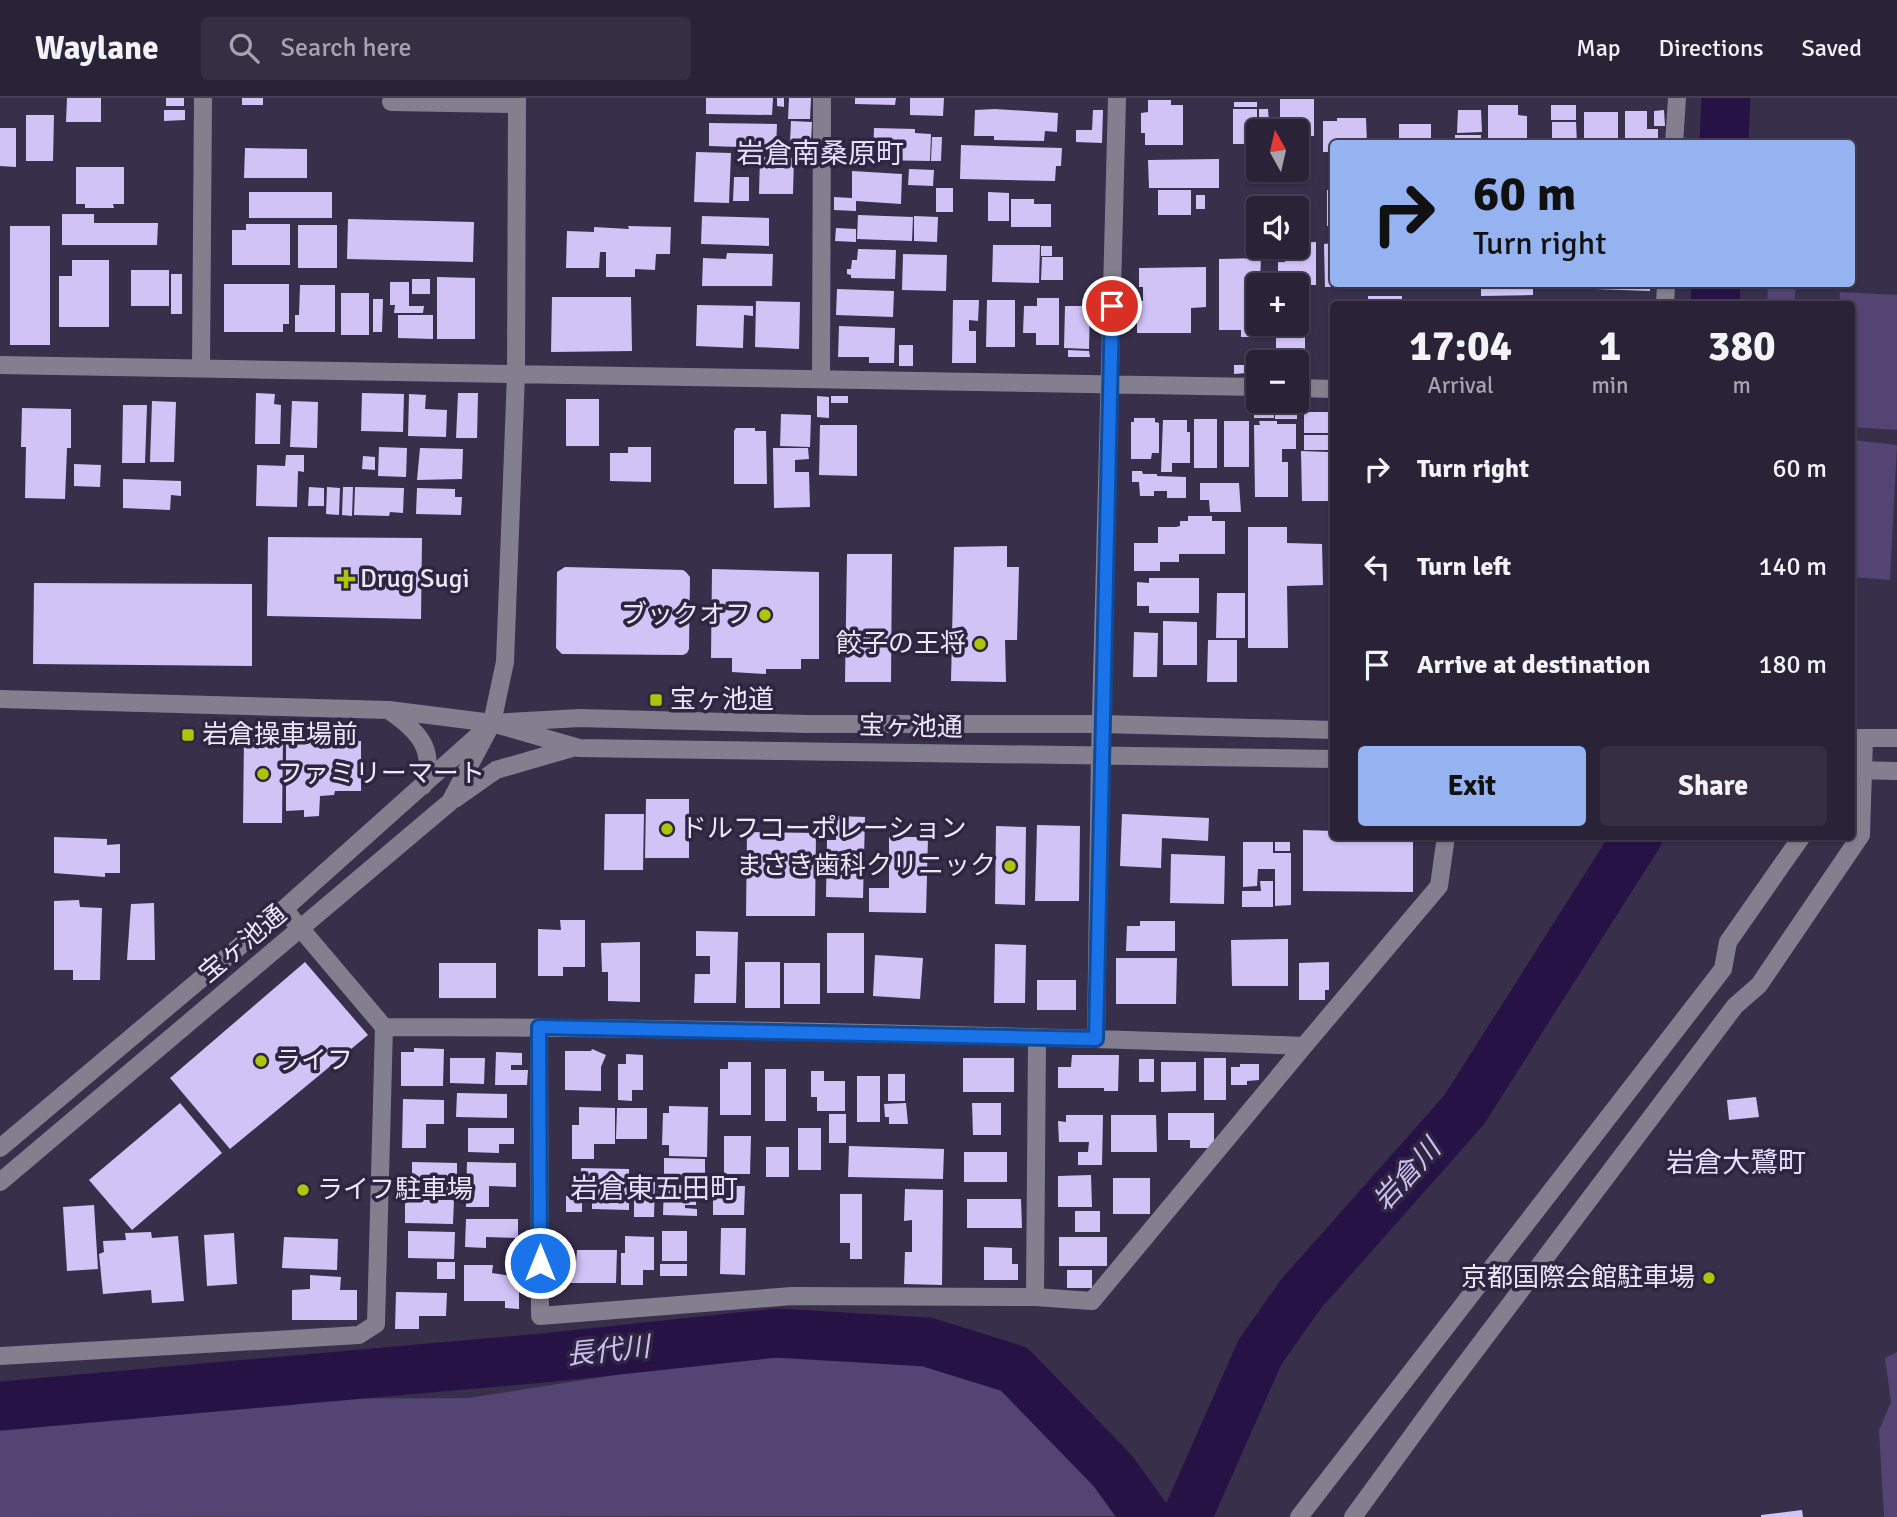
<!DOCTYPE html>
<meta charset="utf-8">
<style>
body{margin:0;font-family:Signika,"Noto Sans JP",sans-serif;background:#362f43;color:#f1f3f6;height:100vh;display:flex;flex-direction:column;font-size:26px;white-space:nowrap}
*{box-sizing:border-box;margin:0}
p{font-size:23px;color:#a5a4ae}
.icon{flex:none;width:38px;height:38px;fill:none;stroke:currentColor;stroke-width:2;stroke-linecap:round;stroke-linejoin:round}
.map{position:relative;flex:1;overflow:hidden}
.sheet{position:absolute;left:1330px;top:203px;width:525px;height:539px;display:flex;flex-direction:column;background:#2a2338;border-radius:7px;box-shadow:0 2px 5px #0004,0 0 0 2px #464053}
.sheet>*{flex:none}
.banner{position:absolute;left:1330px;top:42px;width:525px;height:147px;border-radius:7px;box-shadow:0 2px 5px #0004,0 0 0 2px #464053;background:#95b2f1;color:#111;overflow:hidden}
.needle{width:46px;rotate:352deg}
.fabs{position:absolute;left:1246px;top:21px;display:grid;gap:14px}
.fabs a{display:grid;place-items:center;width:63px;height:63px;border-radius:7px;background:#2a2338;box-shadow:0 2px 5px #0004,0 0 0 2px #464053;font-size:35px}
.pin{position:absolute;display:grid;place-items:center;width:60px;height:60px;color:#fff;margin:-30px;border:4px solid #fff;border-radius:50%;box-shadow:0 2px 7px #0007}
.me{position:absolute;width:77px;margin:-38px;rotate:0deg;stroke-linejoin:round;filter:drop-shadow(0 0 5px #0008)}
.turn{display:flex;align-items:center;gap:24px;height:147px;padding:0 28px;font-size:32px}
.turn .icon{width:91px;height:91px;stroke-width:2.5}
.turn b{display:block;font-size:49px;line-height:60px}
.eta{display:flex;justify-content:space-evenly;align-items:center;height:119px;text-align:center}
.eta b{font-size:42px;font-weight:700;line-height:49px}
.action{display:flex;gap:14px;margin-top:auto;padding:14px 28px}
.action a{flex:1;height:80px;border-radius:7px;background:#95b2f1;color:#111;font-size:28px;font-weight:700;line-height:80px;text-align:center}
.action a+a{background:#362f43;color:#f1f3f6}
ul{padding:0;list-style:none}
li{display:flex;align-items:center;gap:21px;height:98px;padding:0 28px}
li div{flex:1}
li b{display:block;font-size:26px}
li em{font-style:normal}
header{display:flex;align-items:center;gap:42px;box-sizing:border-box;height:98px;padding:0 35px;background:#2a2338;border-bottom:2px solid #464053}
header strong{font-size:33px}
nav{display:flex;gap:38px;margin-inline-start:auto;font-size:24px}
.search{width:490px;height:63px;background:#362f43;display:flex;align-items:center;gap:18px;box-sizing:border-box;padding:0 24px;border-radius:7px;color:#a5a4ae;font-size:26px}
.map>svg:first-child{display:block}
.green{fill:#534473}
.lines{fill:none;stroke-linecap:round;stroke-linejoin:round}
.river{stroke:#271245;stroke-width:49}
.building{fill:#d2c3f7}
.minor{stroke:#837f8e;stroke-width:18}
.route-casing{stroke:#114b97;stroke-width:18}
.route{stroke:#1a73e8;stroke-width:12}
.poi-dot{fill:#aec509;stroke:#2e2540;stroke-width:2.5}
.labels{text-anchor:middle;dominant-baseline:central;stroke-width:7;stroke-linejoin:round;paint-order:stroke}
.poi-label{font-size:26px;fill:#ece8fa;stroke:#2e2540;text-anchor:start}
.street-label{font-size:26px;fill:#ece8fa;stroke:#2e2540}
.neighbourhood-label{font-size:28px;fill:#e7dffc;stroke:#2e2540}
.water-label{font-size:28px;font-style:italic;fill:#cdbef2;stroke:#2e2540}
</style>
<header>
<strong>Waylane</strong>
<div class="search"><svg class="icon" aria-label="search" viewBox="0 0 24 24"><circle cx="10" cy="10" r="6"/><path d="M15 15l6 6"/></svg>Search here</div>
<nav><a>Map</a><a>Directions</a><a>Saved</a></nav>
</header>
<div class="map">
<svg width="1897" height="1419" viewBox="0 0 1897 1419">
<rect width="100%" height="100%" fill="#382f4b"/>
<!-- green -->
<path class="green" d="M1768 186H1796L1794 206H1767Z
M1840 194 1897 197V332L1852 329V206H1839Z
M1852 342 1897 347 1890 482 1852 479Z
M840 1245 902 1249 980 1272 1042 1324 1117 1400 1132 1418 0 1419V1323L107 1311 271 1301 468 1300 655 1271 780 1246Z
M1897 1254V1419H1884L1879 1332 1891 1304 1885 1260Z"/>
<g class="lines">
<!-- river -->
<path class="river" d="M1724 46 1726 0
M1715 206 1716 186
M0 1308 543 1260 776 1235 927 1244 1014 1271 1113 1373 1146 1419
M1187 1419 1260 1254 1301 1196 1464 1012 1638 738"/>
</g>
<!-- building -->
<path class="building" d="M67 0H101V24H66Z
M166 0H184V8H166Z
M242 0H263V7H242Z
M706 0H773L772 17 706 16Z
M777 0H784V9L777 8Z
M789 0H811L810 21H788Z
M855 0H896L895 7 855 6Z
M910 0H944L943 18 910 17Z
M1280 1H1314V38H1297V33H1280Z
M1148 2H1171V7H1183V47H1145V35H1141V15L1148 14Z
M1234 4H1257V9H1234Z
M1488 7H1518V17L1527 18V46H1488Z
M1551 7H1576V22H1551Z
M995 11 1058 15 1057 34 1045 33 1044 43 994 42V38H974L975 12Z
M1233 11H1257V26H1267V33H1258V46H1233Z
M1259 11H1268L1269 25 1259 24Z
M164 12H185V22L164 23Z
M1093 12H1103L1102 45 1076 44V32H1092Z
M1458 12H1481L1482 34 1457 35Z
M1664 12 1665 28H1654V13Z
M1625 13H1647V31H1658V46H1625Z
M1584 14H1618V46H1584Z
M26 17H54L53 63H26Z
M1337 20H1366L1367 46H1334V54H1323V23H1337Z
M791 23 812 24 811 44H790Z
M1552 24H1576L1577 45 1552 46Z
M709 25 777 26 776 50 709 48Z
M1399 26H1431V46H1399Z
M0 30H16V69L0 68Z
M874 30 915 31V35L931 36 930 63 873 62Z
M1455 37H1481V46H1455Z
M932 39H942L941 63H931Z
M1297 40H1308L1309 51 1297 52Z
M961 47 1062 50 1061 68H1056L1055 83 960 81Z
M245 50 307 51V80H244Z
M1297 53H1303V77L1281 76V72H1297Z
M696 54 731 55 729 105 694 104Z
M839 57H862V67L839 66Z
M760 59 794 60 793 96H759Z
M1219 61V90H1149L1148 62Z
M76 69H124V106H113L114 110H85V106H76Z
M909 71 934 72 933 88 908 87Z
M852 73 902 76 901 106 856 103V113L834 112V99L852 100Z
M734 79H749V103H733Z
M936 90H953V114H936Z
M1158 92H1191V117H1158Z
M1327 92H1334V128H1327Z
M249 94H332V120H249Z
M988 94 1009 95V123H988Z
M1196 97H1205V111H1196Z
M1011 101H1034V106H1051V129H1011Z
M62 116H94V125H158L157 147H62Z
M858 117 913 119 912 143 857 141Z
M702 118 769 120V148L701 146Z
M914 118 938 119 937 144 914 143Z
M348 121 474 124 473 164 347 161Z
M246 126H290V167H232V132H246Z
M298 127H337V170H298Z
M10 128H50V247H10Z
M628 128 671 129 670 156H656L655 172 635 171V179H606V154H600L599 170H566L567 133 594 134V129L629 131Z
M836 130 856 131V144L835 143Z
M1316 144V187H1278V164H1285V149H1297V145Z
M1334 145V186H1341V189H1325L1324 146Z
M993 147H1040L1039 185 992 184Z
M1041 148H1052V158H1041Z
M858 151 896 152 895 181 851 180V177L847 176V171H851L852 162H857Z
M727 155 773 156 772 188H702L703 160 726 161Z
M903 156 947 157 946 193 902 192Z
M1042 159H1063V182H1041Z
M1261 160 1258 226H1261V239H1241V232H1219V161Z
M72 162H109V229H59V178H72Z
M1206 169V209L1191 210V235H1137V203H1143V189H1139V170Z
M131 172H169V208H131Z
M171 176H182V216H171Z
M437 179 475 180V241H437Z
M412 181H430V196H412Z
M390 184H409V208H424L423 215H394L395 207H390Z
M224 186H289V226H283V234H224Z
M1481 186H1533V197L1481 198Z
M1538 186H1650V193L1538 189Z
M300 187H335V234H295V217H299Z
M837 191 894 193 893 219 836 217Z
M341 195H369V237H341Z
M1368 198H1402V206H1368Z
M552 199H631L632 253 551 254Z
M1037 200H1059V247H1036V235H1023L1024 208H1037Z
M373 201H383L382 234H373Z
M953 202H979L978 223 969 222V233H976V265H952Z
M987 202H1015V249H986Z
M1439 202H1470V206H1439Z
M756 203 800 204 799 251 755 249Z
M1297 206H1305V256H1289V251H1276V226H1297Z
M697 207 753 208V218L744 217 743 250 696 248Z
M1065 208H1090L1089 251 1064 250Z
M398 217H433V241L398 240Z
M839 228 895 230 894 265H869V259H838Z
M899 247H913V268H899Z
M1249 251H1269V264H1258V276H1249Z
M1068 252 1089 253 1090 259H1068Z
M1234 267H1247V275L1234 276Z
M256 295 275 296 274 306 281 307 280 346H255Z
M362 295 404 296 403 334 361 333Z
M458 295H478L477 340H456Z
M409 296 426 297 425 311 447 312 446 339 408 338Z
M817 298 829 299V320L817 319Z
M831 298H848V305H831Z
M566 301H599V348H566Z
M152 303 176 304 174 364H150Z
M292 303 318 304 317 350 290 349Z
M1254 303H1274V320H1254Z
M1297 303V321H1275V304Z
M123 307H147L145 365H122Z
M22 310 71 311V350H67L65 401 25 400 26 349H21Z
M1304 314H1333V335H1304Z
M781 316 811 317 810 349 780 348Z
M1134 320H1155V324L1159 325V355H1152L1151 361H1131V324H1134Z
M1194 321H1217V370H1194Z
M1163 322H1187V334H1190V365H1172V374H1161Z
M1224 323H1249V369H1224Z
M1259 323H1277V326H1296V351H1282V364H1288V399H1255L1254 327H1260Z
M820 327H857V378L819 377Z
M736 330H755V333H766L767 386H734V333Z
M1304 337H1328L1329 352H1304Z
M379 349 407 350 406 379 378 378Z
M628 349H651V384L610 383V355H628Z
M420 350 463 351 462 381 417 382Z
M773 350H808L809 361 795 362V374H809L810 409 774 410Z
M1301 353 1328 354V365L1334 364V403H1302Z
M286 357H304V374L298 373 297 409 256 408 257 367 285 368Z
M363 358 375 359V372L362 371Z
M74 366 101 367 100 389 74 388Z
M1132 373H1142L1143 376H1157V378L1186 379V400H1167V393H1154V398H1140L1139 384H1132Z
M123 381 181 383V398L171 397 170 412 123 410Z
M1200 385H1239L1241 414H1210L1209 402H1200Z
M309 389 324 390V408H308Z
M327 389 340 390 339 417 326 416Z
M343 389H353L352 418 342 417Z
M355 389 404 390 403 415 390 414 389 418 354 417Z
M417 390 455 391V399H462L461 417 416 416Z
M1188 418H1212V423H1225V456H1179V464H1160V473H1134V445H1158V429H1176L1180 428V423H1188Z
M1248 429H1287V445L1322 446 1323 487 1287 488 1288 550H1248Z
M268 439 422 440 421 521 267 518Z
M1007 448V469H1019L1017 542H1005L1006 584 951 583 954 449Z
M847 456H892L891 584H845Z
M565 469 683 472 686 474 690 479 689 551 687 555 683 557 562 556 556 550 557 474Z
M712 471 819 474V561H801V571H766V576L732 574V560H711Z
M1149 480H1199V515H1149V508H1137V484L1149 485Z
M34 485 252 486V568L33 566Z
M1217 495H1245V540H1216Z
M1163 523 1197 524V567H1163Z
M1134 534 1158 535 1157 579H1133Z
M1208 542H1237V584H1207Z
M283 637 282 725H243L244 638Z
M286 642 361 643V693H335L334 697 320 698 319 718 304 719V712L286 713Z
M646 701H689V760H645Z
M605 716H644L643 772H604Z
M1122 716 1209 720 1208 743 1162 740 1161 770 1120 768Z
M836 718 865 719 863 800 826 799 827 742H836Z
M1037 727 1080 728 1079 803H1035Z
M996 728 1026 729 1025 807 995 806Z
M1303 732 1334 733V738H1413V794L1303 793Z
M747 734 816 735 815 818H746Z
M54 739 107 741V747L120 746V775H105V779L54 775Z
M889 739H928L926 815 869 814V790H889Z
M1243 744H1273V755H1291V807L1275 808V771H1258L1257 788 1243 789Z
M1275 744H1290V753H1275Z
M1171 756 1225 758 1224 806 1170 805Z
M1260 783H1273V809H1242V793H1261Z
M79 802 80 809 102 810 100 882H73V872H54V803Z
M154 805 155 862H127L131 806Z
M560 822H585V869H563V878H538V831L561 832Z
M1140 823H1175V853H1126L1127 828H1140Z
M696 833 738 834 736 905H694L695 876H710V858H696Z
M827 835H864V895H827Z
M1288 841V888H1232L1231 842Z
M640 844V904L608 903V874H602L601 845Z
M995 846 1026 847 1025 905H994Z
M875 857 923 860 920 901 873 898Z
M1116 860H1177L1176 906H1116Z
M305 864 368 937 230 1051 170 980Z
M745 864H780V910H745Z
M1329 864V892H1325V902H1299V865Z
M439 865H496V900H439Z
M784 865H820V906H784Z
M1037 882H1076V912H1037Z
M414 950 444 951 443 988H401V954H414Z
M592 951 606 957 601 969V993L565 992V953H591Z
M496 954 522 955V967H511V972H528L527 987H495Z
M626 956 643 957V992H632V1003L618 1002V966H626Z
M1072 957H1119L1118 993H1104V990H1058V969H1071Z
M450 960H485L484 986 450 985Z
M963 960H1014V994H963Z
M1204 960H1226V1002H1204Z
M1139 961H1154V984H1139Z
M728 964H751V1017H720V971H728Z
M1161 964H1196V993L1161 994Z
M1240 966H1259V982L1247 983V987H1231V969H1240Z
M765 971H786V1023H765Z
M811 973H824V983H845V1013H817V999H811Z
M888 976H905V1003H888Z
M857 978H880V1024H857Z
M457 995 507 996V1020L456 1019Z
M1756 999 1759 1019 1729 1022 1727 1002Z
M403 1001 444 1002V1026H426V1050H402Z
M180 1005 222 1055 132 1132 89 1082Z
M906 1005 908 1026H889V1019H885L884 1006Z
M972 1005H1001V1037H973Z
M669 1008 708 1009 707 1059 669 1058V1047H662L663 1015H669Z
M579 1009 615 1010V1046H594V1061H572V1027H579Z
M617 1010H647V1041H616Z
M1168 1015H1214V1050H1190V1042H1168Z
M829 1016H846V1045H829Z
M1066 1017H1103L1102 1067H1078V1054H1088L1089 1044H1059L1058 1023 1066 1024Z
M1111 1017H1156L1157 1054H1111Z
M468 1030H514V1046H499V1055L468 1054Z
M798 1030H821V1072H798Z
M724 1038H751L750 1076H724Z
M849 1048 944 1051 943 1081 848 1079Z
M766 1049H789V1079H766Z
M964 1054H1007V1084H964Z
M664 1060 705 1061V1080H664Z
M412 1064 457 1065V1093H412Z
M467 1064 516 1065V1089L489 1088V1109H466Z
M581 1070 629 1071V1112L592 1111V1094H580Z
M1091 1077 1092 1109H1058V1078Z
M1113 1080H1150V1116H1113Z
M634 1084H655L654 1119H634Z
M664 1087H696V1107H685V1110L697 1111V1118L663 1117Z
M713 1088H745L744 1117H713Z
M905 1091 943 1092 942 1187 904 1186 905 1154H912V1122L904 1123Z
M840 1096H862V1161H850V1145H840Z
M566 1098H582V1114H566Z
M967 1101H1021L1022 1130H967Z
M405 1102H454L453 1126 405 1125Z
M94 1107 98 1171 67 1173 63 1109Z
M1075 1113H1100V1134H1075Z
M466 1121H518V1140L486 1139V1150L465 1149Z
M721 1130H746L745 1177 720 1176Z
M408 1133 455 1134 454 1161 408 1160Z
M662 1133H687V1163H662Z
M151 1134 152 1140 178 1138 184 1203 152 1205 151 1192 103 1196 99 1156 104 1154 103 1143 126 1142 125 1135Z
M234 1135 237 1186 207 1188 204 1137Z
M625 1138 654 1139V1172H643V1187H621V1155H625Z
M284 1139 338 1141 337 1172 282 1170Z
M1059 1139H1107V1168H1059Z
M984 1149 1012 1150V1166H1018V1182H984Z
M577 1152H617L616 1185H571L572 1165H576Z
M437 1164H455V1181H437Z
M660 1166H687V1178H660Z
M464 1167H493L492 1175 519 1179V1211L505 1210V1203H464Z
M1067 1172H1092V1190H1067Z
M310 1177 341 1179 340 1192H357V1222H292V1192L310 1191Z
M396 1194 447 1195 446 1218H419V1231H395Z
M1802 1412 1803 1419H1761V1417Z"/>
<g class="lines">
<!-- minor -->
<path class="minor" d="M391 4 517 6
M1674 46 1677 0
M1665 206 1666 186
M0 267 1258 289
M201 270 203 0
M821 281 822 0
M1297 290 1334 291
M0 601 389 612 492 625 579 650 1334 661
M391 614C418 633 437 652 423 688
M1852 640H1897
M1852 672 1897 673
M455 701 496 672 572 650
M284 811 384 929C690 929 998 937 1304 948L1439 788 1446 738
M539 929 540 1218 792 1198 1035 1199 1092 1203 1304 948
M1096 941 1100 658 1117 0
M0 1050 284 811 492 625 580 620 806 626H1101L1334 632
M0 1084 450 704 492 625 505 564 516 276 517 0
M1035 1199 1037 941
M0 1258 359 1237 376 1226 384 929
M1299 1419 1723 871 1728 844 1802 738
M1353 1419 1444 1294 1735 908 1759 887 1861 737 1864 640"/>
</g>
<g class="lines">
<!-- route casing -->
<g class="route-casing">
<path id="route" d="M540 1165 539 929 1096 941 1112 208"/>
</g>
<!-- route -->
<use href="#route" class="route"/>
</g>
<!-- markers -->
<g class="poi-dot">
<path d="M342.5 470.5h7v7h7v7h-7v7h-7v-7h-7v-7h7z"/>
<circle cx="765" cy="517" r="7"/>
<circle cx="980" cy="546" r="7"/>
<rect x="649" y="595" width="14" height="14" rx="3.5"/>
<rect x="181" y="630" width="14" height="14" rx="3.5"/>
<circle cx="263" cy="676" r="7"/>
<circle cx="667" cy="731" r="7"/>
<circle cx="1010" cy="768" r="7"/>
<circle cx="261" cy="963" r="7"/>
<circle cx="303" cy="1092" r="7"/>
<circle cx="1709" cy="1180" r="7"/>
</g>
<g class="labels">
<!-- poi labels -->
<g class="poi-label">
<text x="360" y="481">Drug Sugi</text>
<text x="751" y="517" text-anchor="end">ブックオフ</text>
<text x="966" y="546" text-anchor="end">餃子の王将</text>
<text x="670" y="602">宝ヶ池道</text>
<text x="202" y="637">岩倉操車場前</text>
<text x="277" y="676">ファミリーマート</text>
<text x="681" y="731">ドルフコーポレーション</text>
<text x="996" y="768" text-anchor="end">まさき歯科クリニック</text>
<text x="275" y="963">ライフ</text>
<text x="317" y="1092">ライフ駐車場</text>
<text x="1695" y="1180" text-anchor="end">京都国際会館駐車場</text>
</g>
<!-- street labels -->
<g class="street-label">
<text transform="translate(911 629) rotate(1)">宝ヶ池通</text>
<text transform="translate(243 846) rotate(-40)">宝ヶ池通</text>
</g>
<!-- neighbourhood labels -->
<g class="neighbourhood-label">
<text x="820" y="56">岩倉南桑原町</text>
<text x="1736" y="1065">岩倉大鷺町</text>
<text x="654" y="1091">岩倉東五田町</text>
</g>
<!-- water labels -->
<g class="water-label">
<text transform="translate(1407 1077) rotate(-48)">岩倉川</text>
<text transform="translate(608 1253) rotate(-6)">長代川</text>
</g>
</g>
</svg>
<div class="fabs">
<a><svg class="needle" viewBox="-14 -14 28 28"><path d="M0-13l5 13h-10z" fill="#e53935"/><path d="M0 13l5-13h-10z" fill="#a5a4ae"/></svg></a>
<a><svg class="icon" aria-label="sound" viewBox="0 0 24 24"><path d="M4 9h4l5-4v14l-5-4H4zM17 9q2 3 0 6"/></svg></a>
<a>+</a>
<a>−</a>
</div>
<div class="pin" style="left:1112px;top:208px;background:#d93025"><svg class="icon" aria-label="arrive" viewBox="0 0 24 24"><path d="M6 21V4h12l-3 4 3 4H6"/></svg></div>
<svg class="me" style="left:540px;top:1165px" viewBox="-20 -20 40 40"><circle r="17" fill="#1a73e8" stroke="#fff" stroke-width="3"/><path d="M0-11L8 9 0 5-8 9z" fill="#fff"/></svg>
<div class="banner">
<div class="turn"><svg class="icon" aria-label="right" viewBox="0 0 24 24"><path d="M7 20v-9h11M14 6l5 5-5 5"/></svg><div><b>60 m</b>Turn right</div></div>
</div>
<section class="sheet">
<div class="eta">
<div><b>17:04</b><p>Arrival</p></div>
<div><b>1</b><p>min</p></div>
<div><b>380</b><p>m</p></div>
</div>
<ul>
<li><svg class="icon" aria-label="right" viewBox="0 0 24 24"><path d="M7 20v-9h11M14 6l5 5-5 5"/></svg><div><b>Turn right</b></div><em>60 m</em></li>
<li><svg class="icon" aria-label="left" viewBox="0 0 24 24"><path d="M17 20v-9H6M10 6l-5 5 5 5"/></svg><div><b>Turn left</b></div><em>140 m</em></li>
<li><svg class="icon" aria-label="arrive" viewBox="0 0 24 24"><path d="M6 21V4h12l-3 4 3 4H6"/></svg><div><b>Arrive at destination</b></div><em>180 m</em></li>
</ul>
<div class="action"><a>Exit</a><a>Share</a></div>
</section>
</div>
